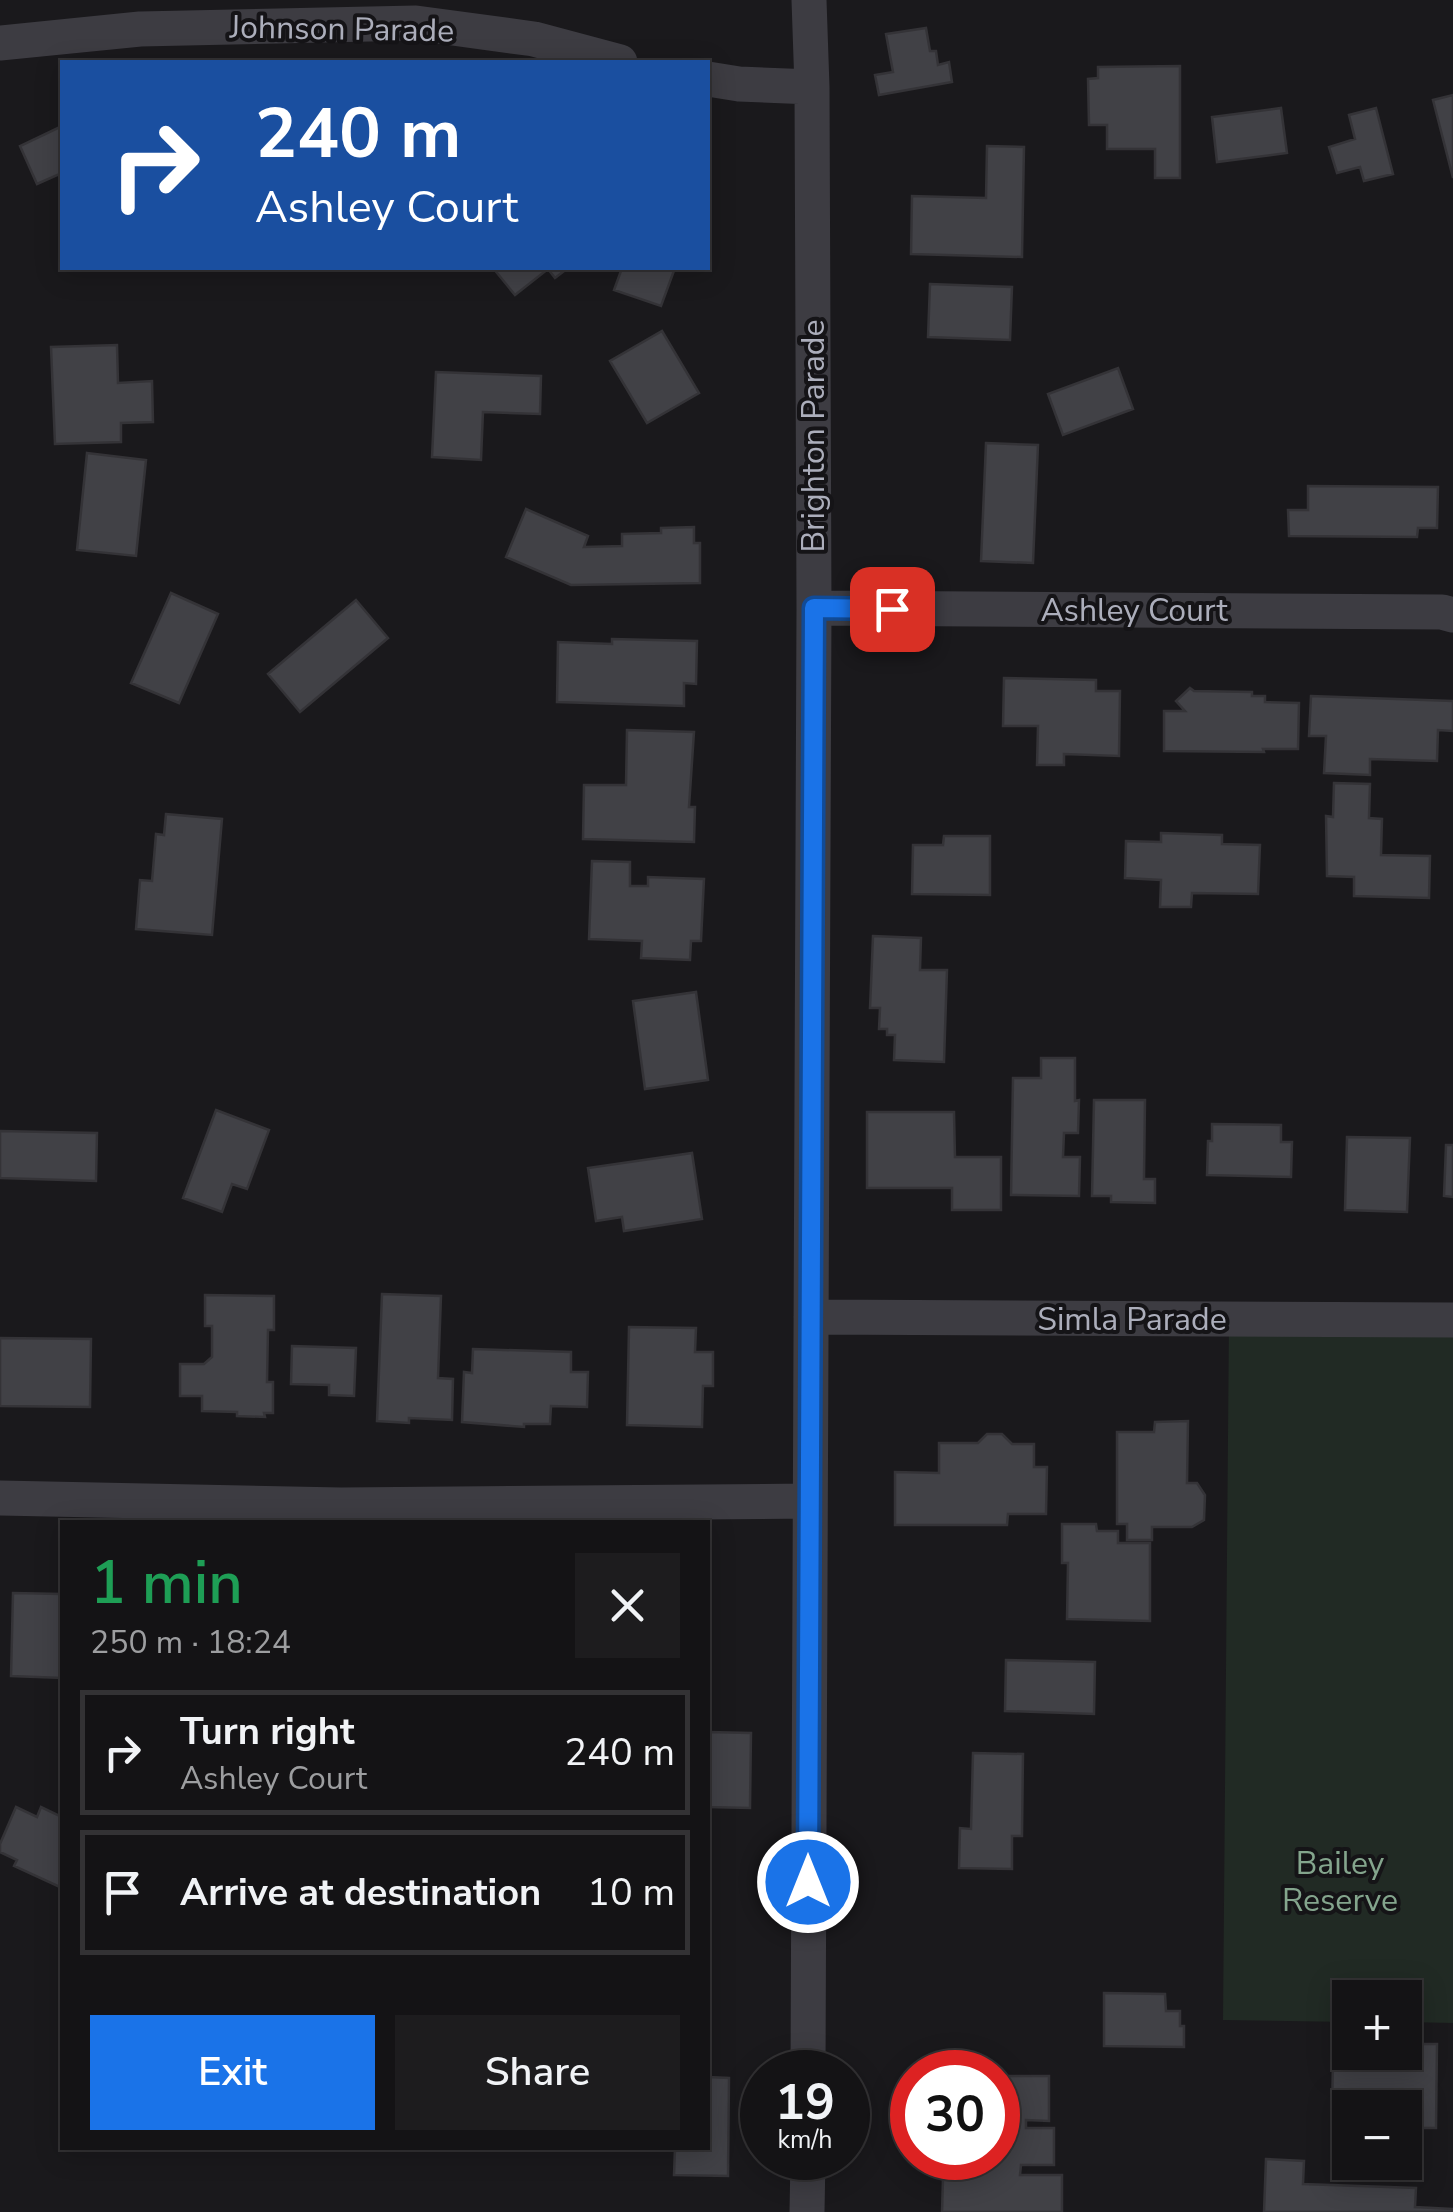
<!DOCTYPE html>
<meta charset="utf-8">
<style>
body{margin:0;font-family:"Nunito Sans",sans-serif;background:#1d1c1e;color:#f1f3f6;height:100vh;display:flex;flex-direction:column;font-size:38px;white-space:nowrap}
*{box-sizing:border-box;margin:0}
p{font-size:32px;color:#9d9ea0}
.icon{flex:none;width:55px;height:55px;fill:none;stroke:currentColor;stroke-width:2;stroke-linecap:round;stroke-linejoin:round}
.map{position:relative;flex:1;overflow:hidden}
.drawer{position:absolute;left:60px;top:1520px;width:650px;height:630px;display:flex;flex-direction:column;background:#141315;border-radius:0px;box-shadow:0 5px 25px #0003,0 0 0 2px #333234}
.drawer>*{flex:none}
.hud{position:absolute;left:60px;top:60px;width:650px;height:210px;border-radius:0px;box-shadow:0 5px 25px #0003,0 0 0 2px #333234;background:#1a4fa0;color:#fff;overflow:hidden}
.controls{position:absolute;left:1332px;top:1980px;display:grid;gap:20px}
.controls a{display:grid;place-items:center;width:90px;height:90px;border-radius:0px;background:#141315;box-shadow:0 5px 25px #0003,0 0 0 2px #333234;font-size:50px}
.speed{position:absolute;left:740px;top:2050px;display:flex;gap:20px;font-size:50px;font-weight:700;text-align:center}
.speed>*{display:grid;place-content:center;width:130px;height:130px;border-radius:50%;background:#141315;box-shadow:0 5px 25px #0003,0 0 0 2px #333234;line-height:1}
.speed small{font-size:25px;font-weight:400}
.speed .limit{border:15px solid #d22;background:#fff;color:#111}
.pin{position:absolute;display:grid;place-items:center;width:85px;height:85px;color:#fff;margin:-42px;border-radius:20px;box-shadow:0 5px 15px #0006}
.me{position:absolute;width:110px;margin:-55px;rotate:0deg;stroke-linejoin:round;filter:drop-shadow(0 0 8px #0008)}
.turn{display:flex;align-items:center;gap:35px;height:210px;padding:0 30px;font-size:45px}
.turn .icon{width:130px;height:130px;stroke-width:2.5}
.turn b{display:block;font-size:70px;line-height:85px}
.round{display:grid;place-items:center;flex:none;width:105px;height:105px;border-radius:0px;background:#1d1c1e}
.summary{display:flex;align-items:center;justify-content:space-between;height:170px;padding:0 30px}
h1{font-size:60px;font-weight:600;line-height:75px;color:#1e9e55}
.primary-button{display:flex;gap:20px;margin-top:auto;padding:20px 30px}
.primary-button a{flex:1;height:115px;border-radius:0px;background:#1a73e8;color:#fff;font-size:40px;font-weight:600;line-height:115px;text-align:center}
.primary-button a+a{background:#1d1c1e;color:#f1f3f6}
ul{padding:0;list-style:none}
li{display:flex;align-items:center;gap:30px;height:125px;margin:0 20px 15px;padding:0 10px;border:5px solid #333234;border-radius:0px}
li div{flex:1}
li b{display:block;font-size:38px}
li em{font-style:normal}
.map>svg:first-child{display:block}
.green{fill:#212a24}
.building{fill:#414146;stroke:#343337;stroke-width:2.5}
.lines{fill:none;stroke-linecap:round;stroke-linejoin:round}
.minor{stroke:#3d3c42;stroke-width:35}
.route-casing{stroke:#114b97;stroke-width:25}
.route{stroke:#1a73e8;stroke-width:18}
.labels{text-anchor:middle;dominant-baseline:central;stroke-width:8;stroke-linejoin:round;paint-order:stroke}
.street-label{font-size:32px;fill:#acaebb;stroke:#151417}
.park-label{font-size:32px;fill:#84a58d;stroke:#151417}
</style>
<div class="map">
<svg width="1453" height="2212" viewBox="0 0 1453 2212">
<rect width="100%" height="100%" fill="#1a191c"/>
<!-- green -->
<path class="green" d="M1229 1319 1453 1320V2023L1405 2022V1998H1350V2022L1223 2020Z"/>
<!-- building -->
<path class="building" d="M926 28 930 51H936L938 65 949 62 952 82 879 95 875 75 893 72 886 34Z
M1180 66V178H1155V149H1107V125H1089L1088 79 1098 78V67Z
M1453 95V178L1433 100Z
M1281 108 1287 153 1217 162 1212 117Z
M1376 108 1393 174 1364 181 1360 167 1337 173 1329 147 1355 139 1349 115Z
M62 126V173L37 184 20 146Z
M987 146 1024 147 1022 257 911 254 912 196 986 198Z
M493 268H568L555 278 548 269 515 295Z
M622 268H675L661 306 614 290Z
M930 284 1012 287 1010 340 928 337Z
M662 331 699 393 647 423 610 361Z
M117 345 118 383 152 381 153 422 121 423V442L55 444 51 347Z
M1118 368 1133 409 1063 435 1048 394Z
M436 372 541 376 540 414 483 412 481 460 432 457Z
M986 443 1038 445 1033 563 981 561Z
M87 453 146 460 136 556 77 550Z
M1308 486 1438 487 1437 528H1418L1417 537 1289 536 1288 510H1308Z
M526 509 588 536 584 547 622 546V534L661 533V528L694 527V543H700V583L571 585 506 557Z
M171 593 218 614 179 703 131 683Z
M356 600 388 638 300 712 268 674Z
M612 639 697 641 696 684 684 683V706L557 702 558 642 612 644Z
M1004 678 1096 680V691H1120L1119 756 1064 754V765H1037L1038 726H1003Z
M1190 688 1194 691 1252 692V696H1265V702L1299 703 1298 749H1263L1264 752 1164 751V711H1185L1176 701Z
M1311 696 1453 701V731L1438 730 1437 761 1370 759V775L1324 773 1326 736H1309Z
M627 730 694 732 689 807H695L694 842 583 839 584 785H626Z
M1334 783 1370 784 1369 818 1382 819 1381 855 1430 856 1429 898 1354 896V877L1327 876 1326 816 1333 817Z
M166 814 222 819 212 935 136 929 140 880 152 881 156 834 164 835Z
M1161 833 1222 835V844L1260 845 1258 894 1192 893 1191 907H1160L1161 880 1125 878 1126 841 1161 842Z
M944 836H990V895L912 894 913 845H943Z
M592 861 630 862V886H648V877L704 879 701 941H691L690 960 641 958 642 941 589 939Z
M873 936 921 938 920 970H947L944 1062 894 1060 895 1035H887V1029H879L880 1008H870Z
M696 992 708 1080 645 1089 633 1001Z
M1041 1058H1075V1101L1079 1100 1078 1133H1064L1063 1157H1080L1079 1196 1011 1195 1013 1078H1041Z
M1094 1100H1145L1144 1179H1155V1203L1111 1202V1196H1092Z
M216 1110 269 1130 247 1189 232 1184 222 1212 183 1198Z
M867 1112H954L955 1157H1001V1210H952V1188H867Z
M1212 1124 1281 1125V1142H1292L1291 1177 1207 1175 1208 1141H1212Z
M0 1131 97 1133 96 1181 0 1178Z
M1347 1137 1410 1138 1407 1212 1345 1210Z
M1446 1145H1453V1197L1444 1196Z
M692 1153 702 1219 624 1231 622 1217 596 1221 588 1168Z
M382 1294 441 1296 438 1378 453 1379 452 1420 409 1418V1423L377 1421Z
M205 1295 274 1296V1330H268L267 1382H273V1413H264L265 1417 237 1416V1412L202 1411V1396H180V1364H204L212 1357V1326H205Z
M629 1327 696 1328 695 1352H713V1386H703L702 1427 627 1425Z
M0 1338 91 1339 90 1407 0 1406Z
M292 1346 356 1348 354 1396 329 1395V1385L291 1384Z
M473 1349 571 1352V1372H588L587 1407 551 1406 550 1424H524V1427L462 1422 464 1372 472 1373Z
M1188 1421 1187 1483H1197L1205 1495 1204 1520 1192 1527H1152V1540H1127V1524H1117V1432H1154L1155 1422Z
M987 1434H1002L1012 1444H1034V1467H1047L1046 1514H1008L1007 1525H895V1472L939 1473V1443H978Z
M1062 1524H1096L1097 1531H1118V1543H1150V1621L1067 1619 1068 1563H1062Z
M13 1593 62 1594V1678L11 1676Z
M1006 1660 1095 1662 1094 1714 1005 1711Z
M708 1732 751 1733 750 1808 708 1807Z
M973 1753 1023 1754 1022 1836H1012V1869L959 1868 960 1828 971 1829Z
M16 1807 37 1817 41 1807 62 1817V1888L14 1866 17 1860 0 1852V1844Z
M1104 1993 1165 1994 1166 2011H1180V2026H1184V2047L1104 2046Z
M1405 2044H1437L1436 2128H1405V2108H1350V2112H1332L1333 2061H1359V2052H1405Z
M998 2076H1049V2121L1026 2120V2128H1054V2165H1021L1020 2175H1062V2212H942L943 2178H953V2158H998Z
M708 2077 729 2078 728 2176 674 2175 675 2148H708Z
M1266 2159 1304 2161 1303 2184 1416 2188 1415 2207 1453 2209V2212H1264Z"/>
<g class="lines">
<!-- minor -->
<path class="minor" d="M0 43 140 29 416 23 534 39 620 62
M708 79 739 84 812 87
M814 608 1442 612 1453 615
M811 1317 1453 1320
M0 1498 341 1505 810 1501
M808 2072 814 608 812 87 809 0
M807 2212 808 2158"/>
</g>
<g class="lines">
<!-- route casing -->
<g class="route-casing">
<path id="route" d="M808 1882 814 608 892 609"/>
</g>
<!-- route -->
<use href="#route" class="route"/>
</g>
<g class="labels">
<!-- street labels -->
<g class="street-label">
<text transform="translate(342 29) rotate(1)">Johnson Parade</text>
<text transform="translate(813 436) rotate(-90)">Brighton Parade</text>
<text x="1134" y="610">Ashley Court</text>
<text x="1132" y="1319">Simla Parade</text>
</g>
<!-- park labels -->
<g class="park-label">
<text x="1340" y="1863">Bailey<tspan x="1340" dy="37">Reserve</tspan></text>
</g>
</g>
</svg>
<div class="controls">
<a>+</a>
<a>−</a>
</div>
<div class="speed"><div>19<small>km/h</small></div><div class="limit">30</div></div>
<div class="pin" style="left:892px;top:609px;background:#d93025"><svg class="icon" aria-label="arrive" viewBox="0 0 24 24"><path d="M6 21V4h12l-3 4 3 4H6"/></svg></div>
<svg class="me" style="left:808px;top:1882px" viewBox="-20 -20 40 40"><circle r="17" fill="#1a73e8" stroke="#fff" stroke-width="3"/><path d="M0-11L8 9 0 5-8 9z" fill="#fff"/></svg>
<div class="hud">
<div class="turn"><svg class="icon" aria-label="right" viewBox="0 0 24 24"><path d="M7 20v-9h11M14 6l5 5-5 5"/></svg><div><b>240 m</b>Ashley Court</div></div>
</div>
<section class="drawer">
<div class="summary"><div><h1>1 min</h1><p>250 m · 18:24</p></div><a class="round"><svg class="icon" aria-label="close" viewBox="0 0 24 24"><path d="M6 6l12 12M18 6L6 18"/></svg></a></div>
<ul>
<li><svg class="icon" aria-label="right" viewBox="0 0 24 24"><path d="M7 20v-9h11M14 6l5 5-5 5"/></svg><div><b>Turn right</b><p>Ashley Court</p></div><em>240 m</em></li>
<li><svg class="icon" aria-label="arrive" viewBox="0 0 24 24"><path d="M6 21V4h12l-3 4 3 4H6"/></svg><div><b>Arrive at destination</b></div><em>10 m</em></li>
</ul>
<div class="primary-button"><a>Exit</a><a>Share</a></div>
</section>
</div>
